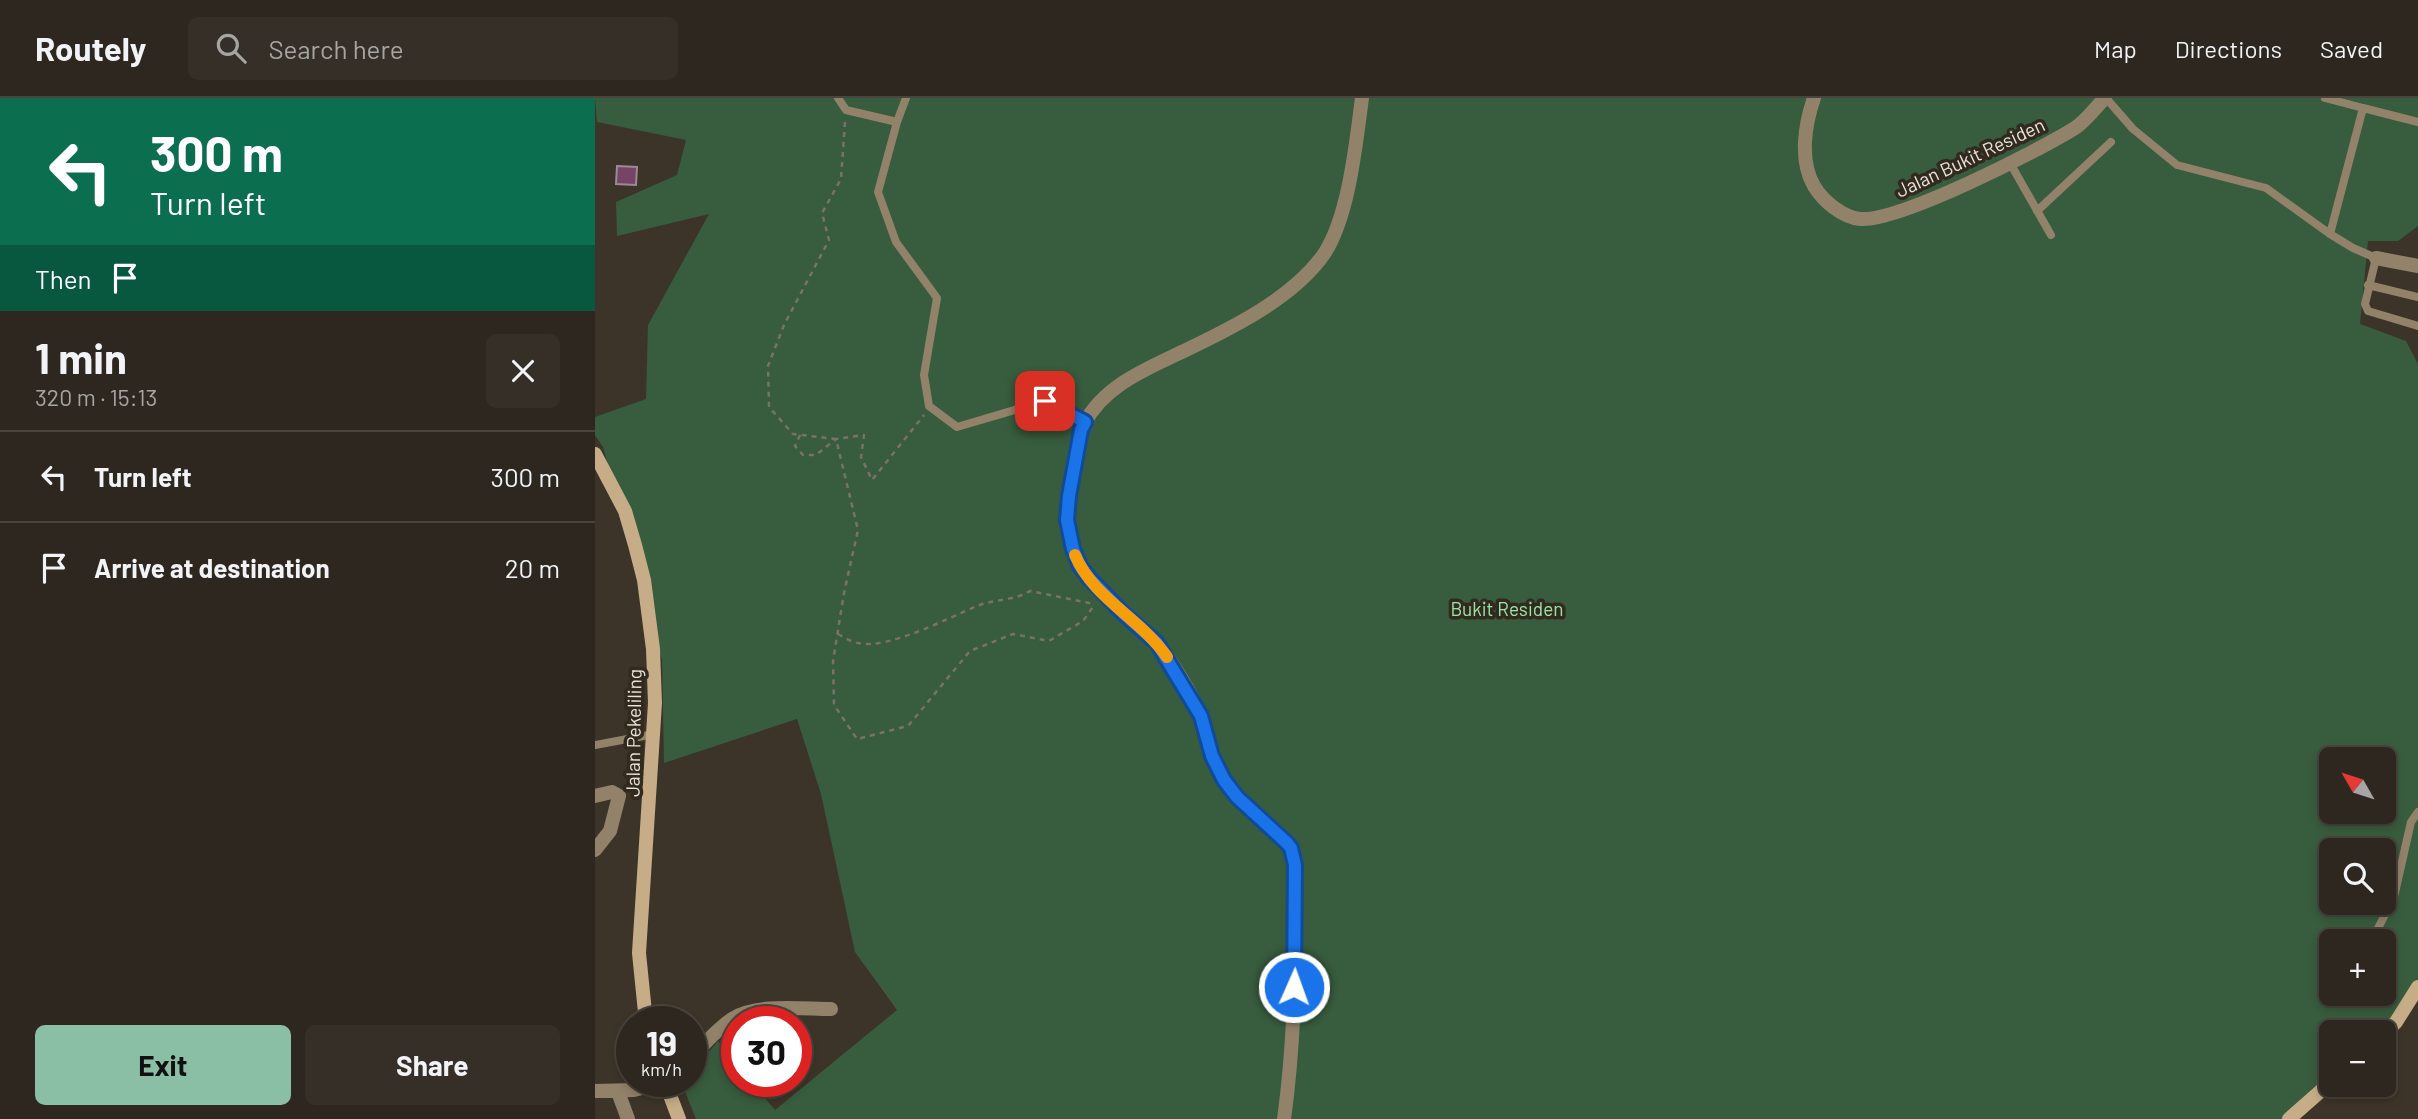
<!DOCTYPE html>
<meta charset="utf-8">
<style>
body{margin:0;font-family:Barlow,sans-serif;background:#362f28;color:#f1f3f6;height:100vh;display:flex;flex-direction:column;font-size:26px;white-space:nowrap}
*{box-sizing:border-box;margin:0}
p{font-size:23px;color:#a7a5a4}
.icon{flex:none;width:38px;height:38px;fill:none;stroke:currentColor;stroke-width:2;stroke-linecap:round;stroke-linejoin:round}
.map{position:relative;flex:1;overflow:hidden}
.details{display:flex;flex-direction:column;background:#2e271f;width:595px}
.details>*{flex:none}
.hud{background:#0b6e4f;color:#fff;overflow:hidden}
.needle{width:46px;rotate:309deg}
.buttons{position:absolute;left:1724px;top:649px;display:grid;gap:14px}
.buttons a{display:grid;place-items:center;width:77px;height:77px;border-radius:10px;background:#2e271f;box-shadow:0 4px 10px #0003,0 0 0 2px #49443d;font-size:35px}
.speed{position:absolute;left:21px;top:908px;display:flex;gap:14px;font-size:35px;font-weight:700;text-align:center}
.speed>*{display:grid;place-content:center;width:91px;height:91px;border-radius:50%;background:#2e271f;box-shadow:0 4px 10px #0003,0 0 0 2px #49443d;line-height:1}
.speed small{font-size:18px;font-weight:400}
.speed .limit{border:10px solid #d22;background:#fff;color:#111}
.pin{position:absolute;display:grid;place-items:center;width:60px;height:60px;color:#fff;margin:-30px;border-radius:14px;box-shadow:0 4px 10px #0006}
.me{position:absolute;width:77px;margin:-38px;rotate:2deg;stroke-linejoin:round;filter:drop-shadow(0 0 5px #0008)}
.turn{display:flex;align-items:center;gap:24px;height:147px;padding:0 35px;font-size:32px}
.turn .icon{width:91px;height:91px;stroke-width:2.5}
.turn b{display:block;font-size:49px;line-height:60px}
.then{display:flex;align-items:center;height:66px;padding:0 35px;background:#0003;gap:14px;font-size:26px}
.round{display:grid;place-items:center;flex:none;width:74px;height:74px;border-radius:10px;background:#362f28}
.head{display:flex;align-items:center;justify-content:space-between;height:119px;padding:0 35px}
h1{font-size:42px;font-weight:700;line-height:52px}
.button{display:flex;gap:14px;margin-top:auto;padding:14px 35px}
.button a{flex:1;height:80px;border-radius:10px;background:#8abfa5;color:#111;font-size:28px;font-weight:700;line-height:80px;text-align:center}
.button a+a{background:#362f28;color:#f1f3f6}
ul{padding:0;list-style:none}
li{display:flex;align-items:center;gap:21px;height:91px;padding:0 35px;border-top:2px solid #49443d}
li div{flex:1}
li b{display:block;font-size:26px}
li em{font-style:normal}
header{display:flex;align-items:center;gap:42px;box-sizing:border-box;height:98px;padding:0 35px;background:#2e271f;border-bottom:2px solid #49443d}
header strong{font-size:33px}
nav{display:flex;gap:38px;margin-inline-start:auto;font-size:24px}
.search{width:490px;height:63px;background:#362f28;display:flex;align-items:center;gap:18px;box-sizing:border-box;padding:0 24px;border-radius:10px;color:#a7a5a4;font-size:26px}
main{display:flex;flex:1;min-height:0}
.map>svg:first-child{display:block}
.green{fill:#385c3e;fill-rule:evenodd}
.building{fill:#774367;stroke:#9a8a94;stroke-width:2}
.lines{fill:none;stroke-linecap:round;stroke-linejoin:round}
.path{stroke:#7a7268;stroke-width:2.5;stroke-dasharray:5 5;stroke-linecap:butt}
.lane{stroke:#92826a;stroke-width:8}
.street{stroke:#92826a;stroke-width:14}
.secondary{stroke:#c6ad87;stroke-width:14}
.route-casing{stroke:#114b97;stroke-width:18}
.route{stroke:#1a73e8;stroke-width:12}
.slow{stroke:#f59e0b;stroke-width:12}
.labels{text-anchor:middle;dominant-baseline:central;stroke-width:7;stroke-linejoin:round;paint-order:stroke}
.street-label{font-size:19px;fill:#e8e3db;stroke:#322a1f}
.park-label{font-size:19px;fill:#99e5a5;stroke:#322a1f}
</style>
<header>
<strong>Routely</strong>
<div class="search"><svg class="icon" aria-label="search" viewBox="0 0 24 24"><circle cx="10" cy="10" r="6"/><path d="M15 15l6 6"/></svg>Search here</div>
<nav><a>Map</a><a>Directions</a><a>Saved</a></nav>
</header>
<main>
<section class="details">
<div class="hud">
<div class="turn"><svg class="icon" aria-label="left" viewBox="0 0 24 24"><path d="M17 20v-9H6M10 6l-5 5 5 5"/></svg><div><b>300 m</b>Turn left</div></div>
<div class="then">Then<svg class="icon" aria-label="arrive" viewBox="0 0 24 24"><path d="M6 21V4h12l-3 4 3 4H6"/></svg></div>
</div>
<div class="head"><div><h1>1 min</h1><p>320 m · 15:13</p></div><a class="round"><svg class="icon" aria-label="close" viewBox="0 0 24 24"><path d="M6 6l12 12M18 6L6 18"/></svg></a></div>
<ul>
<li><svg class="icon" aria-label="left" viewBox="0 0 24 24"><path d="M17 20v-9H6M10 6l-5 5 5 5"/></svg><div><b>Turn left</b></div><em>300 m</em></li>
<li><svg class="icon" aria-label="arrive" viewBox="0 0 24 24"><path d="M6 21V4h12l-3 4 3 4H6"/></svg><div><b>Arrive at destination</b></div><em>20 m</em></li>
</ul>
<div class="button"><a>Exit</a><a>Share</a></div>
</section>
<div class="map">
<svg width="1823" height="1021" viewBox="0 0 1823 1021">
<rect width="100%" height="100%" fill="#3d3429"/>
<!-- green -->
<path class="green" d="M0 0H1823V128L1803 143H1773L1765 226 1811 243 1823 266V882L1805 916 1786 934H1736V980L1691 1021H101L87 986 96 984V975L123 943 142 966V984H157L180 1012 302 912 260 854 226 696 202 621 69 665 67 562 8 349 0 337V319L51 301 53 227 114 116 22 138 21 104 82 77 91 42 2 24ZM1736 662H1788V714H1736ZM1736 752H1788V805H1736ZM1736 844H1788V896H1736Z"/>
<!-- building -->
<path class="building" d="M22 68 42 69 41 87 21 86Z"/>
<g class="lines">
<!-- path -->
<path class="path" d="M250 24 246 81 227 115 234 142 189 227 173 268 174 309 198 336 241 341 263 432 249 495 238 563 239 607 262 641 313 628 375 553 418 536 454 543 488 523 500 506
M205 337 200 348 208 357H221L241 341 269 337 266 359 277 382 329 317
M243 536C249 539 256 544 263 545 293 552 353 520 382 508 399 501 419 503 435 493L499 506"/>
<!-- lane -->
<path class="lane" d="M243 0 251 12 302 24 283 94 301 144 342 200 329 277 334 308 362 329 450 303 490 324
M1511 0 1538 31 1582 67 1671 90 1735 136 1758 150 1781 160 1770 206 1773 213 1823 228
M1730 0 1768 10
M302 24 311 0
M1415 65 1456 137
M1442 113 1516 44
M1735 136 1768 10 1823 24
M1773 187 1823 199
M0 647 59 636
M1776 844 1799 799 1816 724 1823 714"/>
<!-- street -->
<path class="street" d="M1219 0C1210 26 1204 62 1219 88 1228 103 1247 119 1265 121 1304 124 1443 53 1480 30 1491 23 1500 10 1510 0
M1781 160 1823 168
M0 698 17 694 24 698 15 733 0 752
M96 959C109 947 122 931 137 921 161 905 208 911 236 911
M0 993 39 992 71 984
M23 994 33 1021
M689 1021C699 949 701 877 700 804 700 787 703 764 695 749 684 730 651 712 637 693 619 671 616 645 606 619 599 599 576 561 562 545 527 504 470 482 473 417 474 396 479 344 489 326 510 286 554 270 593 251 639 229 699 199 729 156 754 118 761 45 767 0"/>
<!-- secondary -->
<path class="secondary" d="M0 356 30 413 40 447 49 482 58 551 60 605 44 855 51 924
M1788 936 1801 924 1823 889
M70 984 84 1021
M1694 1021 1736 984"/>
</g>
<g class="lines">
<!-- route casing -->
<g class="route-casing">
<path id="route" d="M450 303 490 324 486 332 474 398 472 422 478 451 485 468 494 480 528 515 562 545 606 618 617 658 629 682 642 699 692 745 696 750 700 767 699 889"/>
</g>
<!-- route -->
<use href="#route" class="route"/>
<!-- slow -->
<path class="slow" d="M480 457C498 500 546 521 572 559"/>
</g>
<g class="labels">
<!-- street labels -->
<g class="street-label">
<text transform="translate(1375 59) rotate(-25)">Jalan Bukit Residen</text>
<text transform="translate(38 635) rotate(-89)">Jalan Pekeliling</text>
</g>
<!-- park labels -->
<g class="park-label">
<text x="912" y="510">Bukit Residen</text>
</g>
</g>
</svg>
<div class="buttons">
<a><svg class="needle" viewBox="-14 -14 28 28"><path d="M0-13l5 13h-10z" fill="#e53935"/><path d="M0 13l5-13h-10z" fill="#a7a5a4"/></svg></a>
<a><svg class="icon" aria-label="search" viewBox="0 0 24 24"><circle cx="10" cy="10" r="6"/><path d="M15 15l6 6"/></svg></a>
<a>+</a>
<a>−</a>
</div>
<div class="speed"><div>19<small>km/h</small></div><div class="limit">30</div></div>
<div class="pin" style="left:450px;top:303px;background:#d93025"><svg class="icon" aria-label="arrive" viewBox="0 0 24 24"><path d="M6 21V4h12l-3 4 3 4H6"/></svg></div>
<svg class="me" style="left:699px;top:889px" viewBox="-20 -20 40 40"><circle r="17" fill="#1a73e8" stroke="#fff" stroke-width="3"/><path d="M0-11L8 9 0 5-8 9z" fill="#fff"/></svg>
</div>
</main>
